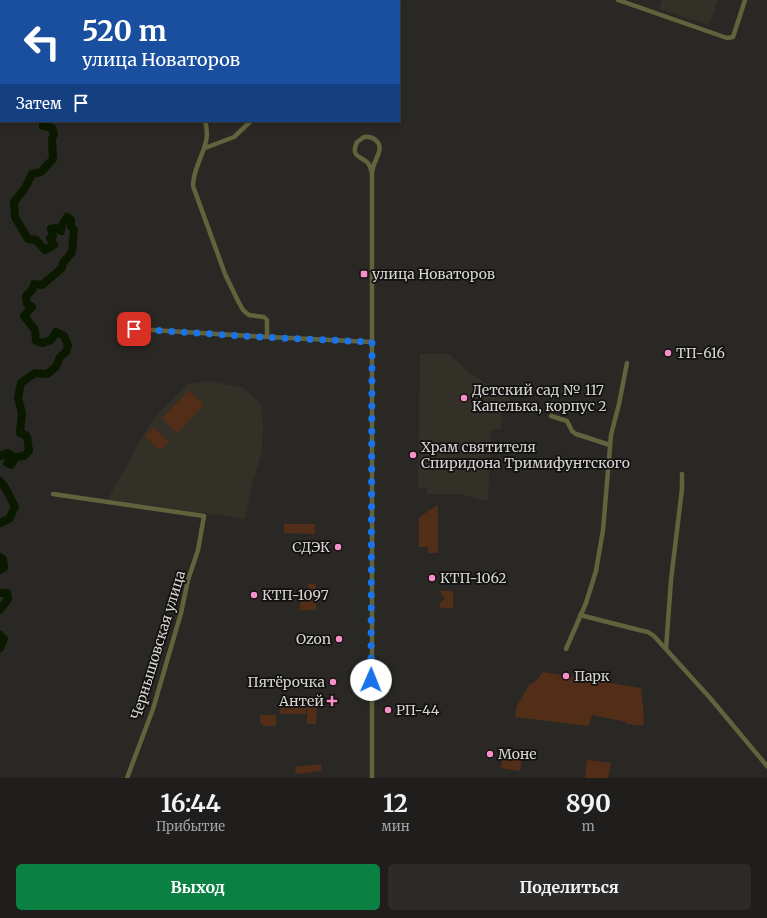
<!DOCTYPE html>
<html lang="ru">
<meta charset="utf-8">
<style>
body{margin:0;font-family:Merriweather,serif;background:#2c2b29;color:#f1f3f6;height:100vh;display:flex;flex-direction:column;font-size:15px;white-space:nowrap}
*{box-sizing:border-box;margin:0}
p{font-size:13px;color:#a1a2a3}
.icon{flex:none;width:22px;height:22px;fill:none;stroke:currentColor;stroke-width:2;stroke-linecap:round;stroke-linejoin:round}
.map{position:relative;height:778px;overflow:hidden}
.side{display:flex;flex-direction:column;background:#1f1e1c;flex:1}
.side>*{flex:none}
.top-card{position:absolute;left:0px;top:0px;width:400px;height:122px;box-shadow:0 2px 6px #0003,0 0 0 1px #3c3c3b;background:#1a4fa0;color:#fff;overflow:hidden}
.pin{position:absolute;display:grid;place-items:center;width:34px;height:34px;color:#fff;margin:-17px;border-radius:8px;box-shadow:0 2px 6px #0006}
.me{position:absolute;width:44px;margin:-22px;rotate:1deg;stroke-linejoin:round;filter:drop-shadow(0 0 3px #0008)}
.turn{display:flex;align-items:center;gap:14px;height:84px;padding:0 16px;font-size:18px}
.turn .icon{width:52px;height:52px;stroke-width:2.5}
.turn b{display:block;font-size:28px;line-height:34px}
.then{display:flex;align-items:center;height:38px;padding:0 16px;background:#0003;gap:8px;font-size:15px}
.eta{display:flex;justify-content:space-evenly;align-items:center;height:68px;text-align:center}
.eta b{font-size:24px;font-weight:700;line-height:28px}
.cta{display:flex;gap:8px;margin-top:auto;padding:8px 16px}
.cta a{flex:1;height:46px;border-radius:6px;background:#0b8043;color:#fff;font-size:16px;font-weight:700;line-height:46px;text-align:center}
.cta a+a{background:#2c2b29;color:#f1f3f6}
.map>svg:first-child{display:block}
.built{fill:#333027}
.green{fill:#522e19}
.lines{fill:none;stroke-linecap:round;stroke-linejoin:round}
.river{stroke:#0a1800;stroke-width:8}
.street{stroke:#61633d;stroke-width:4.5}
.route{stroke:#1a73e8;stroke-width:7;stroke-dasharray:0 12.6}
.poi-dot{fill:#f98fc9;stroke:#121110;stroke-width:1.5}
.labels{text-anchor:middle;dominant-baseline:central;stroke-width:3.5;stroke-linejoin:round;paint-order:stroke}
.poi-label{font-size:14px;fill:#d5d4d2;stroke:#121110;text-anchor:start}
.street-label{font-size:14px;fill:#d5d4d2;stroke:#121110}
</style>
<div class="map">
<svg width="767" height="778" viewBox="0 0 767 778">
<rect width="100%" height="100%" fill="#292825"/>
<!-- built -->
<path class="built" d="M662 0H718L709 25 659 9Z
M420 354H449L470 373 495 390 510 391 509 404 502 412 501 429 491 430 488 500H481L462 494H427V488H418Z
M209 381 244 388 255 398 261 405 263 424 262 452 252 485 245 519 108 499 144 434 156 416 188 384Z"/>
<!-- green -->
<path class="green" d="M189 390 204 405 177 433 162 418Z
M154 427 169 442 160 451 145 436Z
M436 506H438V553H428V547H419V517Z
M284 524H315V534L284 533Z
M308 584H316V610H300V601H307Z
M440 591H453V608H440V603L445 599Z
M543 672 641 688C642 701 645 714 643 726L627 724 626 722 592 715 589 726 515 717 517 706 529 685 537 680Z
M307 700H317L316 724H307Z
M280 701H306V714H280Z
M260 715H276V726H263V724H260Z
M504 750 523 753 520 771 501 768Z
M587 760 611 763 608 778H585Z
M321 764 322 771 296 774 295 767Z"/>
<g class="lines">
<!-- river -->
<path class="river" d="M10 0 12 1
M0 456 8 453 12 456 7 463 11 465 16 457 24 456 29 451 27 436 20 433 22 413 18 398 21 383 35 373 47 374 56 367 60 357 66 352 68 345 64 336 56 332 51 340 43 343 36 341 35 330 24 316 32 307 27 304 26 296 33 289 34 284 42 285 62 268 63 263 72 252 74 230 71 227V220L67 217 62 225 61 231 55 228 51 229 53 236 50 238 54 245 45 250 36 240 28 239 15 217 14 202 25 188 32 174 41 172 53 159 52 139 54 134 52 128 43 126 44 121
M0 481 6 489 15 507 9 519 0 523
M0 557 3 559 4 568 0 570
M0 593H7L8 599 0 610
M0 635 4 639 0 648"/>
<!-- street -->
<path class="street" d="M183 0V1
M618 0 727 38 733 37 745 0
M292 1V0
M205 121C213 146 193 162 193 186L225 274 238 301 243 310 249 315 264 317 267 320V337
M205 148 234 137 251 121
M372 173C371 169 370 166 368 163 361 156 350 157 357 142L364 137C373 136 382 142 379 152 377 159 373 163 372 173V778
M119 328 250 336 372 342
M551 416 567 421 572 431 576 434 610 445
M53 494 204 516 198 550 188 580 181 613 153 709 127 778
M580 615 639 630 648 632 654 636 711 699 767 766
M566 649 586 603 596 571 603 530 611 435 619 404 627 363
M666 649 671 580 682 489V474"/>
</g>
<g class="lines">
<!-- route -->
<path class="route" d="M134 329 259 337 372 342 371 680"/>
</g>
<!-- markers -->
<g class="poi-dot">
<rect x="360" y="270" width="8" height="8" rx="2"/>
<circle cx="668" cy="353" r="4"/>
<circle cx="464" cy="398" r="4"/>
<circle cx="413" cy="455" r="4"/>
<circle cx="338" cy="547" r="4"/>
<circle cx="432" cy="578" r="4"/>
<circle cx="254" cy="595" r="4"/>
<circle cx="339" cy="639" r="4"/>
<circle cx="566" cy="676" r="4"/>
<circle cx="333" cy="682" r="4"/>
<path d="M330 695h4v4h4v4h-4v4h-4v-4h-4v-4h4z"/>
<circle cx="388" cy="710" r="4"/>
<circle cx="490" cy="754" r="4"/>
</g>
<g class="labels">
<!-- poi labels -->
<g class="poi-label">
<text x="372" y="274">улица Новаторов</text>
<text x="676" y="353">ТП-616</text>
<text x="472" y="390">Детский сад № 117<tspan x="472" dy="16">Капелька, корпус 2</tspan></text>
<text x="421" y="447">Храм святителя<tspan x="421" dy="16">Спиридона Тримифунтского</tspan></text>
<text x="330" y="547" text-anchor="end">СДЭК</text>
<text x="440" y="578">КТП-1062</text>
<text x="262" y="595">КТП-1097</text>
<text x="331" y="639" text-anchor="end">Ozon</text>
<text x="574" y="676">Парк</text>
<text x="325" y="682" text-anchor="end">Пятёрочка</text>
<text x="324" y="701" text-anchor="end">Антей</text>
<text x="396" y="710">РП-44</text>
<text x="498" y="754">Моне</text>
</g>
<!-- street labels -->
<g class="street-label">
<text transform="translate(158 645) rotate(-73)">Чернышовская улица</text>
</g>
</g>
</svg>
<div class="pin" style="left:134px;top:329px;background:#d93025"><svg class="icon" aria-label="arrive" viewBox="0 0 24 24"><path d="M6 21V4h12l-3 4 3 4H6"/></svg></div>
<svg class="me" style="left:371px;top:680px" viewBox="-20 -20 40 40"><circle r="19" fill="#fff"/><path d="M0-13L10 11 0 6-10 11z" fill="#1a73e8"/></svg>
<div class="top-card">
<div class="turn"><svg class="icon" aria-label="left" viewBox="0 0 24 24"><path d="M17 20v-9H6M10 6l-5 5 5 5"/></svg><div><b>520 m</b>улица Новаторов</div></div>
<div class="then">Затем<svg class="icon" aria-label="arrive" viewBox="0 0 24 24"><path d="M6 21V4h12l-3 4 3 4H6"/></svg></div>
</div>
</div>
<section class="side">
<div class="eta">
<div><b>16:44</b><p>Прибытие</p></div>
<div><b>12</b><p>мин</p></div>
<div><b>890</b><p>m</p></div>
</div>
<div class="cta"><a>Выход</a><a>Поделиться</a></div>
</section>
